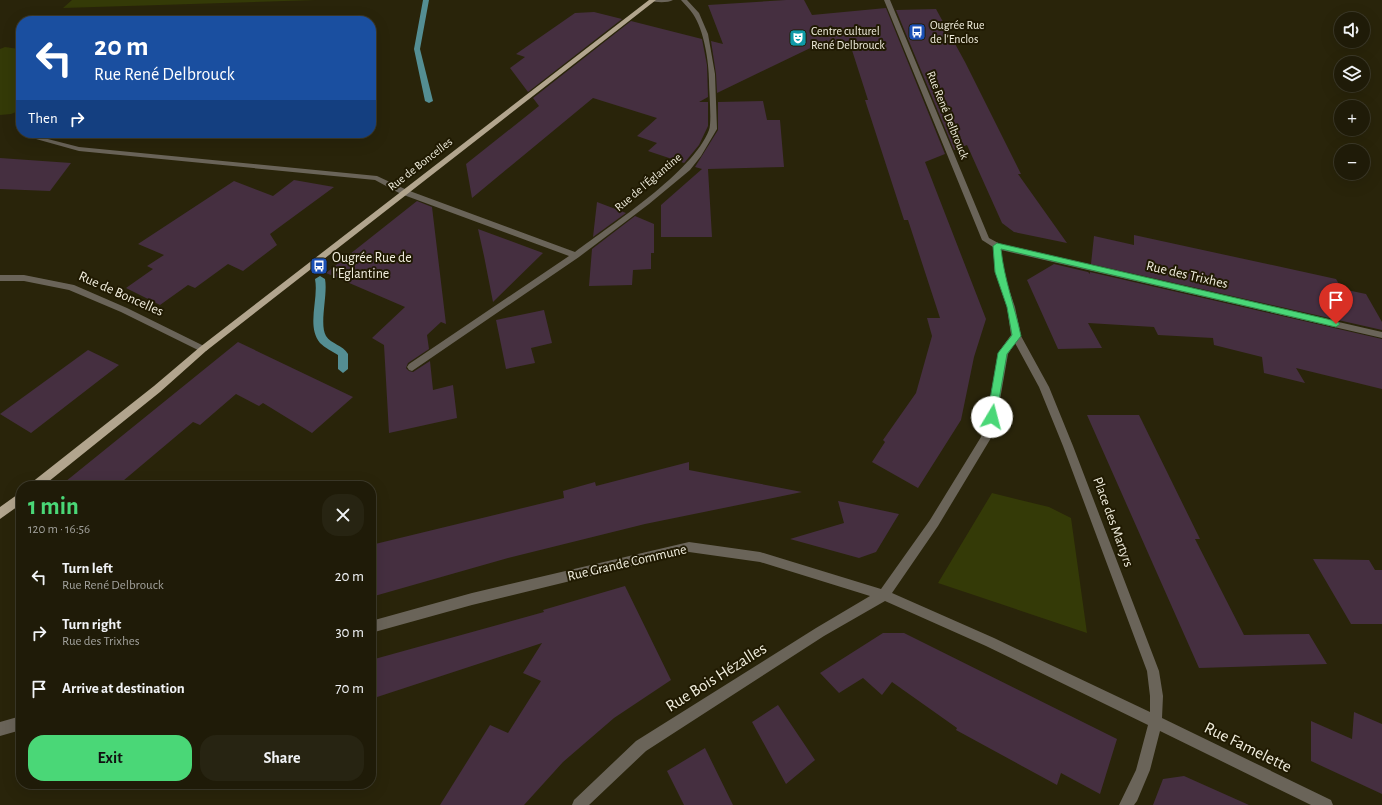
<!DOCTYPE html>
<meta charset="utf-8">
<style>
body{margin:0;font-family:"Alegreya Sans",sans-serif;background:#272412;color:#f1f3f6;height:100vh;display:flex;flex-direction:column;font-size:15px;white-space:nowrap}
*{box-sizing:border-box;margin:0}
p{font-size:13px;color:#a1a19c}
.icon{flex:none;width:22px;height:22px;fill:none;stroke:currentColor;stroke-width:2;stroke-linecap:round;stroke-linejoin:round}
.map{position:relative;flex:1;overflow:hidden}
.side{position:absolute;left:16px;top:481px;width:360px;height:308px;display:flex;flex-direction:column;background:#1f1b08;border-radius:16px;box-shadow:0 4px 16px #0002,0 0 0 1px #3c3929}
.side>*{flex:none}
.hud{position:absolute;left:16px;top:16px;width:360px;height:122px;border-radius:16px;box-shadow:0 4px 16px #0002,0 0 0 1px #3c3929;background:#1a4fa0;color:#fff;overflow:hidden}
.controls{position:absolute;left:1334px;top:12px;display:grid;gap:8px}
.controls a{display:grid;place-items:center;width:36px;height:36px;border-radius:50%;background:#1f1b08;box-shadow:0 4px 16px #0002,0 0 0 1px #3c3929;font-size:20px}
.pin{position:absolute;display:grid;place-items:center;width:34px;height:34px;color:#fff;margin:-41px -17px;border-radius:50% 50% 50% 0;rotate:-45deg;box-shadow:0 0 4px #0007}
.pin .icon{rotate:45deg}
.me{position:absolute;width:44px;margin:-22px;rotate:8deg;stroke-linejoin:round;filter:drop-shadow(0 0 3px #0008)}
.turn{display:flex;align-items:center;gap:14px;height:84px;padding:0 12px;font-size:18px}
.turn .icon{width:52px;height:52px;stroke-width:2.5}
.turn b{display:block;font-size:28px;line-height:34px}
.then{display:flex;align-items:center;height:38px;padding:0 12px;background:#0003;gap:8px;font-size:15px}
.round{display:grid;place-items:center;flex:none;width:42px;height:42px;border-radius:16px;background:#272412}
.head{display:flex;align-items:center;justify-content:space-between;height:68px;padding:0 12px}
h1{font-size:24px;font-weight:700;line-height:30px;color:#4ad777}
.cta{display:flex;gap:8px;margin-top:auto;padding:8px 12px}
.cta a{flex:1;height:46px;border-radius:16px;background:#4ad777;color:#111;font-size:16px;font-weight:700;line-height:46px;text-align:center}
.cta a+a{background:#272412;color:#f1f3f6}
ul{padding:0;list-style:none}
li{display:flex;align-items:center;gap:12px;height:56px;padding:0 12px}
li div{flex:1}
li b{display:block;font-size:15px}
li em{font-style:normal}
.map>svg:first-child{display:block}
.green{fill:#343a07}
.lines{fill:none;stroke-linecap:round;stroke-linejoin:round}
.stream{fill:#548e93;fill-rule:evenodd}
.building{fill:#452f40}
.minor{fill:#6a6459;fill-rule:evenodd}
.major{fill:#b2a58e;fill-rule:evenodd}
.route{fill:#4ad777;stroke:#308c4d}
.labels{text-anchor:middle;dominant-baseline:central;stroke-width:4;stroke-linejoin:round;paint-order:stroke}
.far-poi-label{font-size:12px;fill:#f0eddd;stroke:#201a02;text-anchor:start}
.far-street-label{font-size:12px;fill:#f0eddd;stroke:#201a02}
.poi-label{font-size:14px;fill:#f0eddd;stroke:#201a02;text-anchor:start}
.street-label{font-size:14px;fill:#f0eddd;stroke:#201a02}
.near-street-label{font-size:17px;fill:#f0eddd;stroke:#201a02}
</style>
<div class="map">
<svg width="1382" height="805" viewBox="0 0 1382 805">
<rect width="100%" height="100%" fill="#29240a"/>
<!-- green -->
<path class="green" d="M72 0H316L63 8Z
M5 47 19 49C24 56 22 72 19 81L21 82V110L11 114 0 115V49Z
M992 493 1049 507 1071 518 1087 633 938 583Z"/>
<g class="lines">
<!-- stream -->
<path class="stream" d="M423 0H429L420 49 433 101 429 103 425 101 414 49Z
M320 276 325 279C328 295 319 324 326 336 331 344 343 345 348 354V369L343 373 338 369V355C332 351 325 348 320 343 306 326 319 299 315 279Z"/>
</g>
<!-- building -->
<path class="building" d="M786 0H804L812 15 886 8 945 154 925 162 986 319 974 357 961 420 918 488 872 462 885 442 883 440 916 393 932 336 927 318H940L908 220H904L865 100H868L850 44H828L827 40 717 93 716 74 711 41 723 44 708 5Z
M936 9 965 62 1021 174H1018L1067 243 1014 232 1002 223 967 145 954 150 896 10Z
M594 12 622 19 528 92 510 68 525 57 516 54 575 13Z
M631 21 702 39 707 65 708 97 699 102H708V126L699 145 685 162 684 163 648 151 657 143 637 136 657 118 593 98 472 198 466 164 539 106 533 98Z
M763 101 767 120H780L784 167 708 169 712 237H661V205L702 169 695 167 718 130V102Z
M0 158 71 163 50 191 0 189Z
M294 180 334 187 270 234 277 245 243 271 228 264 195 288 188 285 160 305 126 288 153 269 147 266 164 255 138 244 234 181 273 196Z
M417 201 432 207 446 324 441 322 427 335 429 349 408 363 406 368 409 371 413 372 430 361 433 390 453 385 457 418 389 433 384 345 372 338 405 307 326 273Z
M597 202 626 213 593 237Z
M635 216 654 224V253H651V269L633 270 632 285 589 286 592 249Z
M478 229 543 253 493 302 484 256Z
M1134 235 1336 279 1342 289 1366 294 1382 322V330L1091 264 1094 236 1134 245Z
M1054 264 1088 272 1090 274V272L1382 339V389L1296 368 1305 383 1264 373 1262 357 1214 345 1213 338 1158 335 1154 327 1088 323 1102 348 1058 349 1027 280Z
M544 310 552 343 531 348 535 363 506 369 496 320Z
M238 342 353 397 312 433 263 403 259 406 236 394 200 425 193 422 117 486H60Z
M88 350 119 365 31 433 0 414Z
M1087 415H1139L1200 539H1195L1244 635 1309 634 1327 664 1199 668Z
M689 462V470L802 492 645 524 508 558 371 597V545L564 498 563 491 595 482 596 486Z
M838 501 899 514 876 552 859 558 790 539 844 523Z
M1313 559 1369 560 1375 570H1382V624H1351Z
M625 586 671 680 614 718 563 762 524 805H440L490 725 508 733 541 681 523 673 542 643 371 699V660L544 612 543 610Z
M883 633H904L1117 739 1100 794 1061 773 1057 785 956 730 957 728 892 682 882 695 863 678 839 693 820 673Z
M778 705 815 760 786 784 752 722Z
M1354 712 1382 724V794L1311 761V721L1352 739Z
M705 748 733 805H684L667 771Z
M1184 776 1249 805H1153L1163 779Z"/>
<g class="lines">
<!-- minor -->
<path class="minor" d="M650 0H673C668 3 655 3 650 0Z
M681 0H687L699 13 708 34 715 74 717 129 701 156 690 170 649 204 579 257 412 371 409 370 407 367 409 364 569 256 401 194 375 180 79 151 36 139 40 137 79 147 377 176 407 190 575 252C612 224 693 172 709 130 712 122 709 92 709 81 709 62 704 30 693 14 690 9 685 5 681 0Z
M884 0H890L989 238 1000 244 1382 332V338L1001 250 1003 272 1015 307 1021 336 1049 387 1073 446 1159 671 1163 696 1162 718 1331 800 1333 805H1311L1160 731 1150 770 1137 801 1134 805H1119L1136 770 1148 725 986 646 885 601 824 636 646 751 589 805H572L574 800 636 741 816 628 870 596 760 562 689 552 472 605 371 633V621L472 593 689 542 760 552 881 589 930 520 981 437 987 417 998 353 1011 335 1007 307 995 272 993 247 982 240ZM1015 343 1039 387 1063 446 1147 671 1150 696V712L994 638 892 593 938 526 991 438 997 417 1008 354Z
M0 275H24L74 285 127 308 206 347 208 349 206 351H200L121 312 69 290 24 281H0Z
M21 716V730L0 736V722Z"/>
<!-- major -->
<path class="major" d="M649 0H656L206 351 160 392 43 486H30L31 483 154 386 200 347Z
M21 492V504L0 519V507Z"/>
</g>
<!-- route -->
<path class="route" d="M997 243 1336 321 1340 324 1336 327 1001 249C1004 279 1015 307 1021 336L1007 354 996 417 992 420 987 417 998 353 1012 335 1007 307 995 272 993 246Z"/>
<!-- icons -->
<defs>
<g id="bus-square" transform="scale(0.9)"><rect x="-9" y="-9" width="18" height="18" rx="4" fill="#1a4fb4" stroke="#201a02"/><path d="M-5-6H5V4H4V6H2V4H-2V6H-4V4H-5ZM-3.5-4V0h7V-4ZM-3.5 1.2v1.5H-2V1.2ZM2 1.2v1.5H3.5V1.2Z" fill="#fff"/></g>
<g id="theatre-square" transform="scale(0.9)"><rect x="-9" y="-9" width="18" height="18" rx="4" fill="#0f9aa8" stroke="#201a02"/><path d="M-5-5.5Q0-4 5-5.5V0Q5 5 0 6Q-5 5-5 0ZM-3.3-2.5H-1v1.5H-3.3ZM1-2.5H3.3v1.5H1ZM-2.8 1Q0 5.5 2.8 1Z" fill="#fff"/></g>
</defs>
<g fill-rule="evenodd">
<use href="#bus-square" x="917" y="32"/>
<use href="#theatre-square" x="798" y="38"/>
<use href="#bus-square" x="319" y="266"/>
</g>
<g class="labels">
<!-- far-poi labels -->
<g class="far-poi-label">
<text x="930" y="25">Ougrée Rue<tspan x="930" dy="14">de l'Enclos</tspan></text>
<text x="811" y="31">Centre culturel<tspan x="811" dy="14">René Delbrouck</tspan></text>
</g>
<!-- far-street labels -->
<g class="far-street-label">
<text transform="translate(948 115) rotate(68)">Rue René Delbrouck</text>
<text transform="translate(420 164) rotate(-38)">Rue de Boncelles</text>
<text transform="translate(648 182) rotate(-40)">Rue de l'Églantine</text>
</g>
<!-- poi labels -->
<g class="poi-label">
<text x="332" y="258">Ougrée Rue de<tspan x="332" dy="16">l'Eglantine</tspan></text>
</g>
<!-- street labels -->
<g class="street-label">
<text transform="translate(1187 275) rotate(13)">Rue des Trixhes</text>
<text transform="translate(121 294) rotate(24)">Rue de Boncelles</text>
<text transform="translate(1113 522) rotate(70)">Place des Martyrs</text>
<text transform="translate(627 563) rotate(-13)">Rue Grande Commune</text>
</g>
<!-- near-street labels -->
<g class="near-street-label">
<text transform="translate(716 677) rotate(-32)">Rue Bois Hézalles</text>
<text transform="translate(1248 747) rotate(26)">Rue Famelette</text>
</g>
</g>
</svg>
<div class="controls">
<a><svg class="icon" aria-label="sound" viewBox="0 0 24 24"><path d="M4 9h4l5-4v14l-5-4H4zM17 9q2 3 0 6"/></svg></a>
<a><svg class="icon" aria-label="layers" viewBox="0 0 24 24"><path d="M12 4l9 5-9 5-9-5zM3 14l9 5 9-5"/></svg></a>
<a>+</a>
<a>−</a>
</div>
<div class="pin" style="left:1336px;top:324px;background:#d93025"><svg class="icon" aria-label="arrive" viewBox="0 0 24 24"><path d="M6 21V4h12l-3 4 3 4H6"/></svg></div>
<svg class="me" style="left:992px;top:417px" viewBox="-20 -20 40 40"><circle r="19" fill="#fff"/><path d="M0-13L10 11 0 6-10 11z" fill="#4ad777"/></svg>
<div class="hud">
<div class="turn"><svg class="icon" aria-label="left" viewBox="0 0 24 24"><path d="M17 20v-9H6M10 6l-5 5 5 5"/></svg><div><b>20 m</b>Rue René Delbrouck</div></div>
<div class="then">Then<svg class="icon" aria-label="right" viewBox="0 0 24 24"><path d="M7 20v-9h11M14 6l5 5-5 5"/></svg></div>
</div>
<section class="side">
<div class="head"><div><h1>1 min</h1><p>120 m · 16:56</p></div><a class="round"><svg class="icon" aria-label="close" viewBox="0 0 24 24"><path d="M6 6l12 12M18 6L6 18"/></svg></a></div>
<ul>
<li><svg class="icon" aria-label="left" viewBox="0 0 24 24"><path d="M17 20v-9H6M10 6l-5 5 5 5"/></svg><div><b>Turn left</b><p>Rue René Delbrouck</p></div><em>20 m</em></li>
<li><svg class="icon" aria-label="right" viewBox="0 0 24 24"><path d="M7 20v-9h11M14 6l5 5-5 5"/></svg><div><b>Turn right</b><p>Rue des Trixhes</p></div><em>30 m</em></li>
<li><svg class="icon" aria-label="arrive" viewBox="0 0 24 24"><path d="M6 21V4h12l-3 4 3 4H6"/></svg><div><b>Arrive at destination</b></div><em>70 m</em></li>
</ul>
<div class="cta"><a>Exit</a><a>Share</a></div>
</section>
</div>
